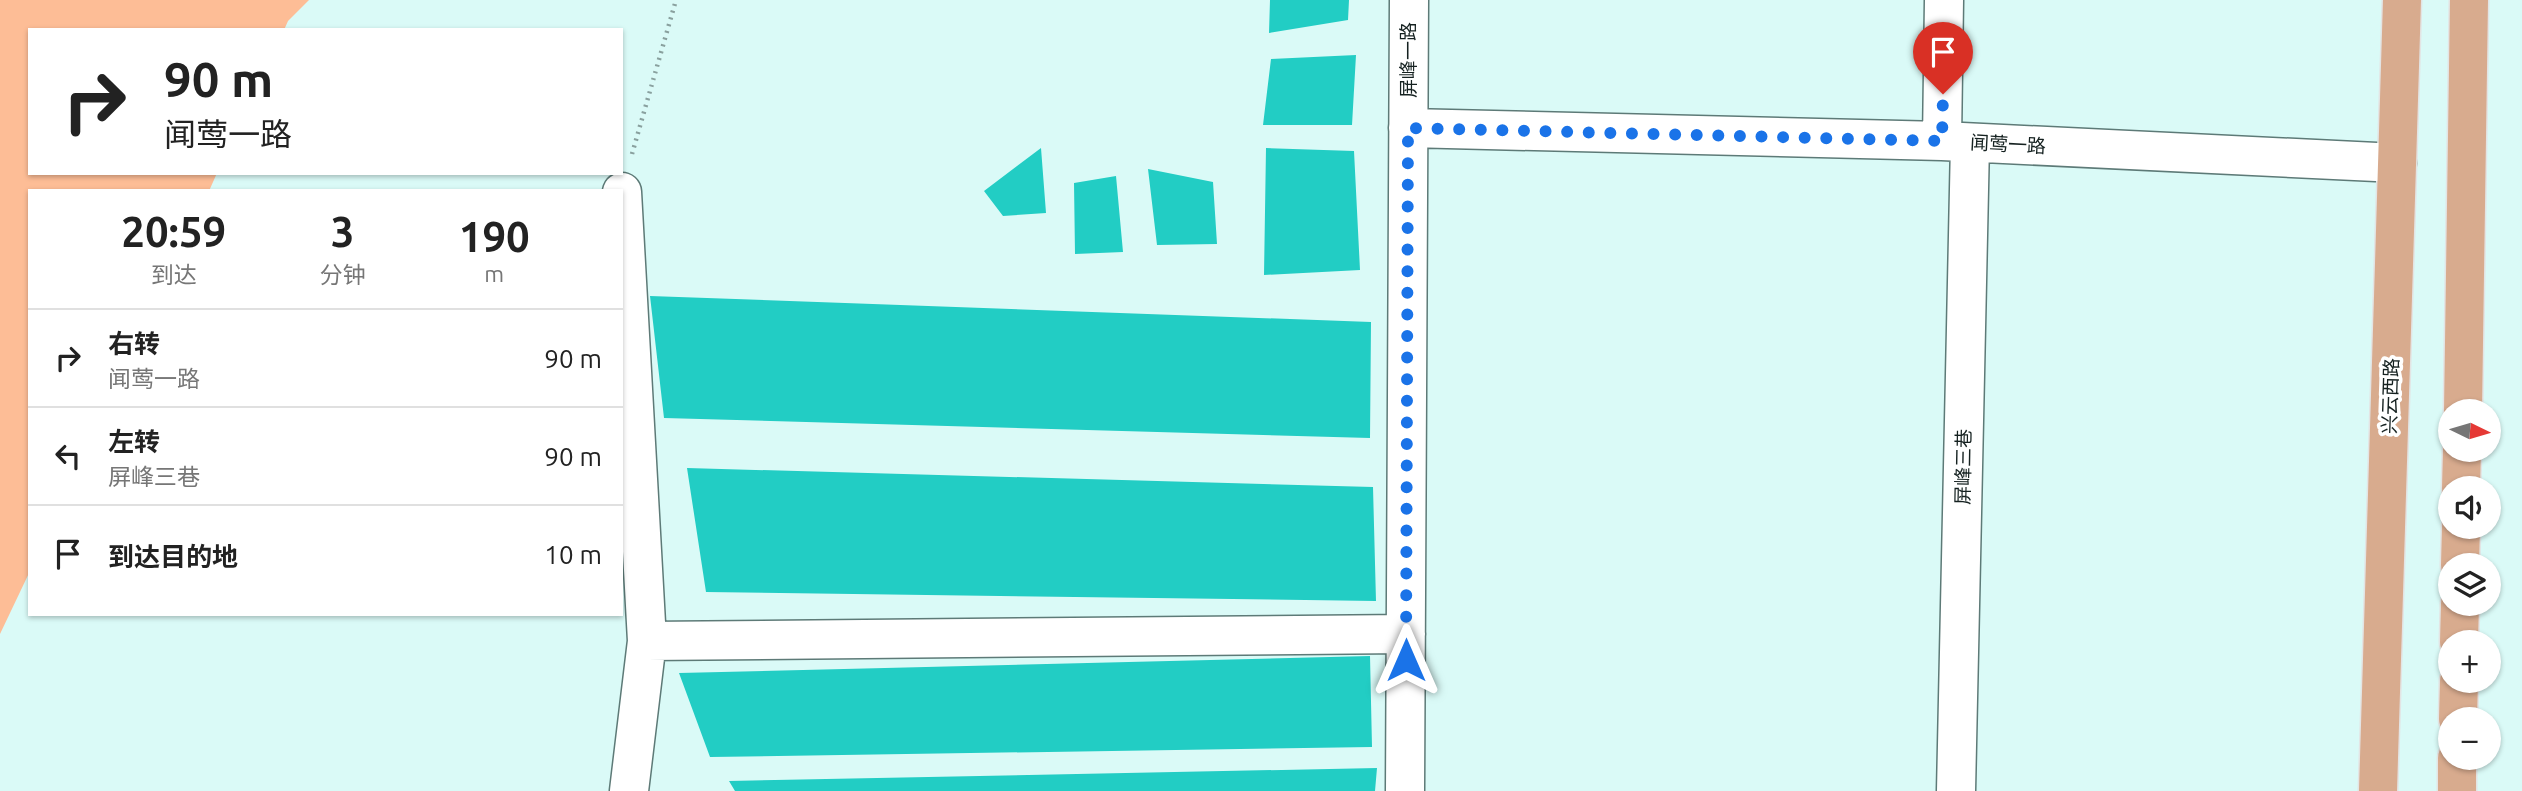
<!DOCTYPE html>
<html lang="zh">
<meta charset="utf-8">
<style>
body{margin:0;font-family:Ubuntu,"Noto Sans SC",sans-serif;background:#f2f2f2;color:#222;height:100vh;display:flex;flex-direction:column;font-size:26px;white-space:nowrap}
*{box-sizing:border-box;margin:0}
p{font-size:23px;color:#767676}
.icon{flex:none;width:38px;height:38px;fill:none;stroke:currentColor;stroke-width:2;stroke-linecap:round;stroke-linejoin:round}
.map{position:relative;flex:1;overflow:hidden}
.panel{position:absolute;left:28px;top:189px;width:595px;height:427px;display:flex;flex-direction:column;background:#fff;border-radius:0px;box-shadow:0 2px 5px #0004}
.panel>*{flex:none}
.top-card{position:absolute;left:28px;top:28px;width:595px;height:147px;border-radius:0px;box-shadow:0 2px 5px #0004;background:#fff;color:#222;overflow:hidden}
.needle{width:46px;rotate:95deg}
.tools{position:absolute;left:2438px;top:399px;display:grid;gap:14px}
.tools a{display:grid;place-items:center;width:63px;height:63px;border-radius:50%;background:#fff;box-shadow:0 2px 5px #0004;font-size:35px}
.pin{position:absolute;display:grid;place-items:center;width:60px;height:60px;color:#fff;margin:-72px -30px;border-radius:50% 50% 50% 0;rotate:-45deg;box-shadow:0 0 7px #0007}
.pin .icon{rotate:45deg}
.me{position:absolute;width:77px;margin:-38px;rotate:0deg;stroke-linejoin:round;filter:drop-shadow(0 0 5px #0008)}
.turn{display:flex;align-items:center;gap:24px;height:147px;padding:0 21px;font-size:32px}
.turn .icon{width:91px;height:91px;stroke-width:2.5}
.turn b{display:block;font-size:49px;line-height:60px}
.eta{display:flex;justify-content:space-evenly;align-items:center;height:119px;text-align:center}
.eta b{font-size:42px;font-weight:600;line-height:49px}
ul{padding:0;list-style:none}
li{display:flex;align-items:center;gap:21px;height:98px;padding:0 21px;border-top:2px solid #e0e0e0}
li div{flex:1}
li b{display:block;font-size:26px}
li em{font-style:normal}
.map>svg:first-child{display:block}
.green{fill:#fdbd96}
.building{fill:#22cdc4}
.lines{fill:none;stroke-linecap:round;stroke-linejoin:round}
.minor-casing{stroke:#5d7a77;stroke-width:41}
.major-casing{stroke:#e3e4e4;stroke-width:41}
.path{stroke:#89a09e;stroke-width:4.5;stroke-dasharray:2 5;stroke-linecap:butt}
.minor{stroke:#fff;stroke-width:38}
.major{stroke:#d8ab8e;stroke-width:38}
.route{stroke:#1a73e8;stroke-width:12;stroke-dasharray:0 21.6}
.labels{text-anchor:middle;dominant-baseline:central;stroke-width:7;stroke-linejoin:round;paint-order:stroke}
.street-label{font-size:19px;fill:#152120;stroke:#fff}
</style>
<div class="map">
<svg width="2522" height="791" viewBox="0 0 2522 791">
<rect width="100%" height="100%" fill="#dafaf7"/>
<!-- green -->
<path class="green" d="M0 0H309L288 21 284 30H30V173H217L209 191H30V571L0 634Z"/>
<!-- building -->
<path class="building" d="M1270 0H1349L1348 20 1269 33Z
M1356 55 1352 125H1263L1271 59Z
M1041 148 1046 213 1003 216 984 191Z
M1266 148 1354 151 1360 270 1264 275Z
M1148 169 1213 182 1217 244 1157 245Z
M1116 176 1123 252 1075 254 1074 183Z
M650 296 1371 322 1370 438 664 418Z
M687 468 1373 487 1376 601 706 592Z
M1370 656 1372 747 710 757 679 673Z
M1377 768 1375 791H735L729 781Z"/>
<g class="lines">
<!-- minor casing -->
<g class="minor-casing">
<path id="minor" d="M1408 128 1942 141 2397 163
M1942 141 1944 0
M622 192 647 641 629 791
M647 641 1406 634
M1405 791 1409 0
M1956 791 1970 143"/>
</g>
<!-- major casing -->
<g class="major-casing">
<path id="major" d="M2463 411 2469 0
M2461 488 2462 450
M2460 565 2461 527
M2459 642 2460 604
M2458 719 2459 681
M2378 791 2402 0
M2457 791V758"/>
</g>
<!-- path -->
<path class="path" d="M632 154 676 0"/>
<!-- minor -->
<use href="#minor" class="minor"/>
<!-- major -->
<use href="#major" class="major"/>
</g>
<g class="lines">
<!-- route -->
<path class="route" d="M1406 660 1408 128 1942 141 1943 94"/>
</g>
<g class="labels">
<!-- street labels -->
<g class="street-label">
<text transform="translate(1408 60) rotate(-90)">屏峰一路</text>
<text transform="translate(2008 144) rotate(3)">闻莺一路</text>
<text transform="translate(2390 396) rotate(-88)">兴云西路</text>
<text transform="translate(1963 467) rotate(-89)">屏峰三巷</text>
</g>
</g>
</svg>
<div class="tools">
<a><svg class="needle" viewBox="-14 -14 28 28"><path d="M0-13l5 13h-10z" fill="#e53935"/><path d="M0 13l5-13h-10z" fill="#767676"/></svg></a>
<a><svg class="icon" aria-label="sound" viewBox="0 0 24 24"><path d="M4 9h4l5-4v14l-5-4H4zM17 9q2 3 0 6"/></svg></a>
<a><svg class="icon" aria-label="layers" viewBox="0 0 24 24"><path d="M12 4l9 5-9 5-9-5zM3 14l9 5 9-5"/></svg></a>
<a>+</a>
<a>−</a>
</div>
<div class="pin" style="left:1943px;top:94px;background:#d93025"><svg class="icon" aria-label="arrive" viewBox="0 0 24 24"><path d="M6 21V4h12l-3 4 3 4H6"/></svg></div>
<svg class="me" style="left:1406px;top:660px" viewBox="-20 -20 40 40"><path d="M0-17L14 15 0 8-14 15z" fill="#1a73e8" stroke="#fff" stroke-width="4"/></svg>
<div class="top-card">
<div class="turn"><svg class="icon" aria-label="right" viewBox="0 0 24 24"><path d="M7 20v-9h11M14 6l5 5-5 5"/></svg><div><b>90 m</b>闻莺一路</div></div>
</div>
<section class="panel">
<div class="eta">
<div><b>20:59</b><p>到达</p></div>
<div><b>3</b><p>分钟</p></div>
<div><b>190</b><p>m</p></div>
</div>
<ul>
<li><svg class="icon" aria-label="right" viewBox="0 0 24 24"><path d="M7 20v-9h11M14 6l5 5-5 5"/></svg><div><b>右转</b><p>闻莺一路</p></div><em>90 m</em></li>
<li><svg class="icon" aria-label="left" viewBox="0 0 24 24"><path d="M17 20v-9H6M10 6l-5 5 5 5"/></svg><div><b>左转</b><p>屏峰三巷</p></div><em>90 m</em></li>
<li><svg class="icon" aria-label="arrive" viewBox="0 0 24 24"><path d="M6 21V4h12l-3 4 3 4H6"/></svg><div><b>到达目的地</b></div><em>10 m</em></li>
</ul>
</section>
</div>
